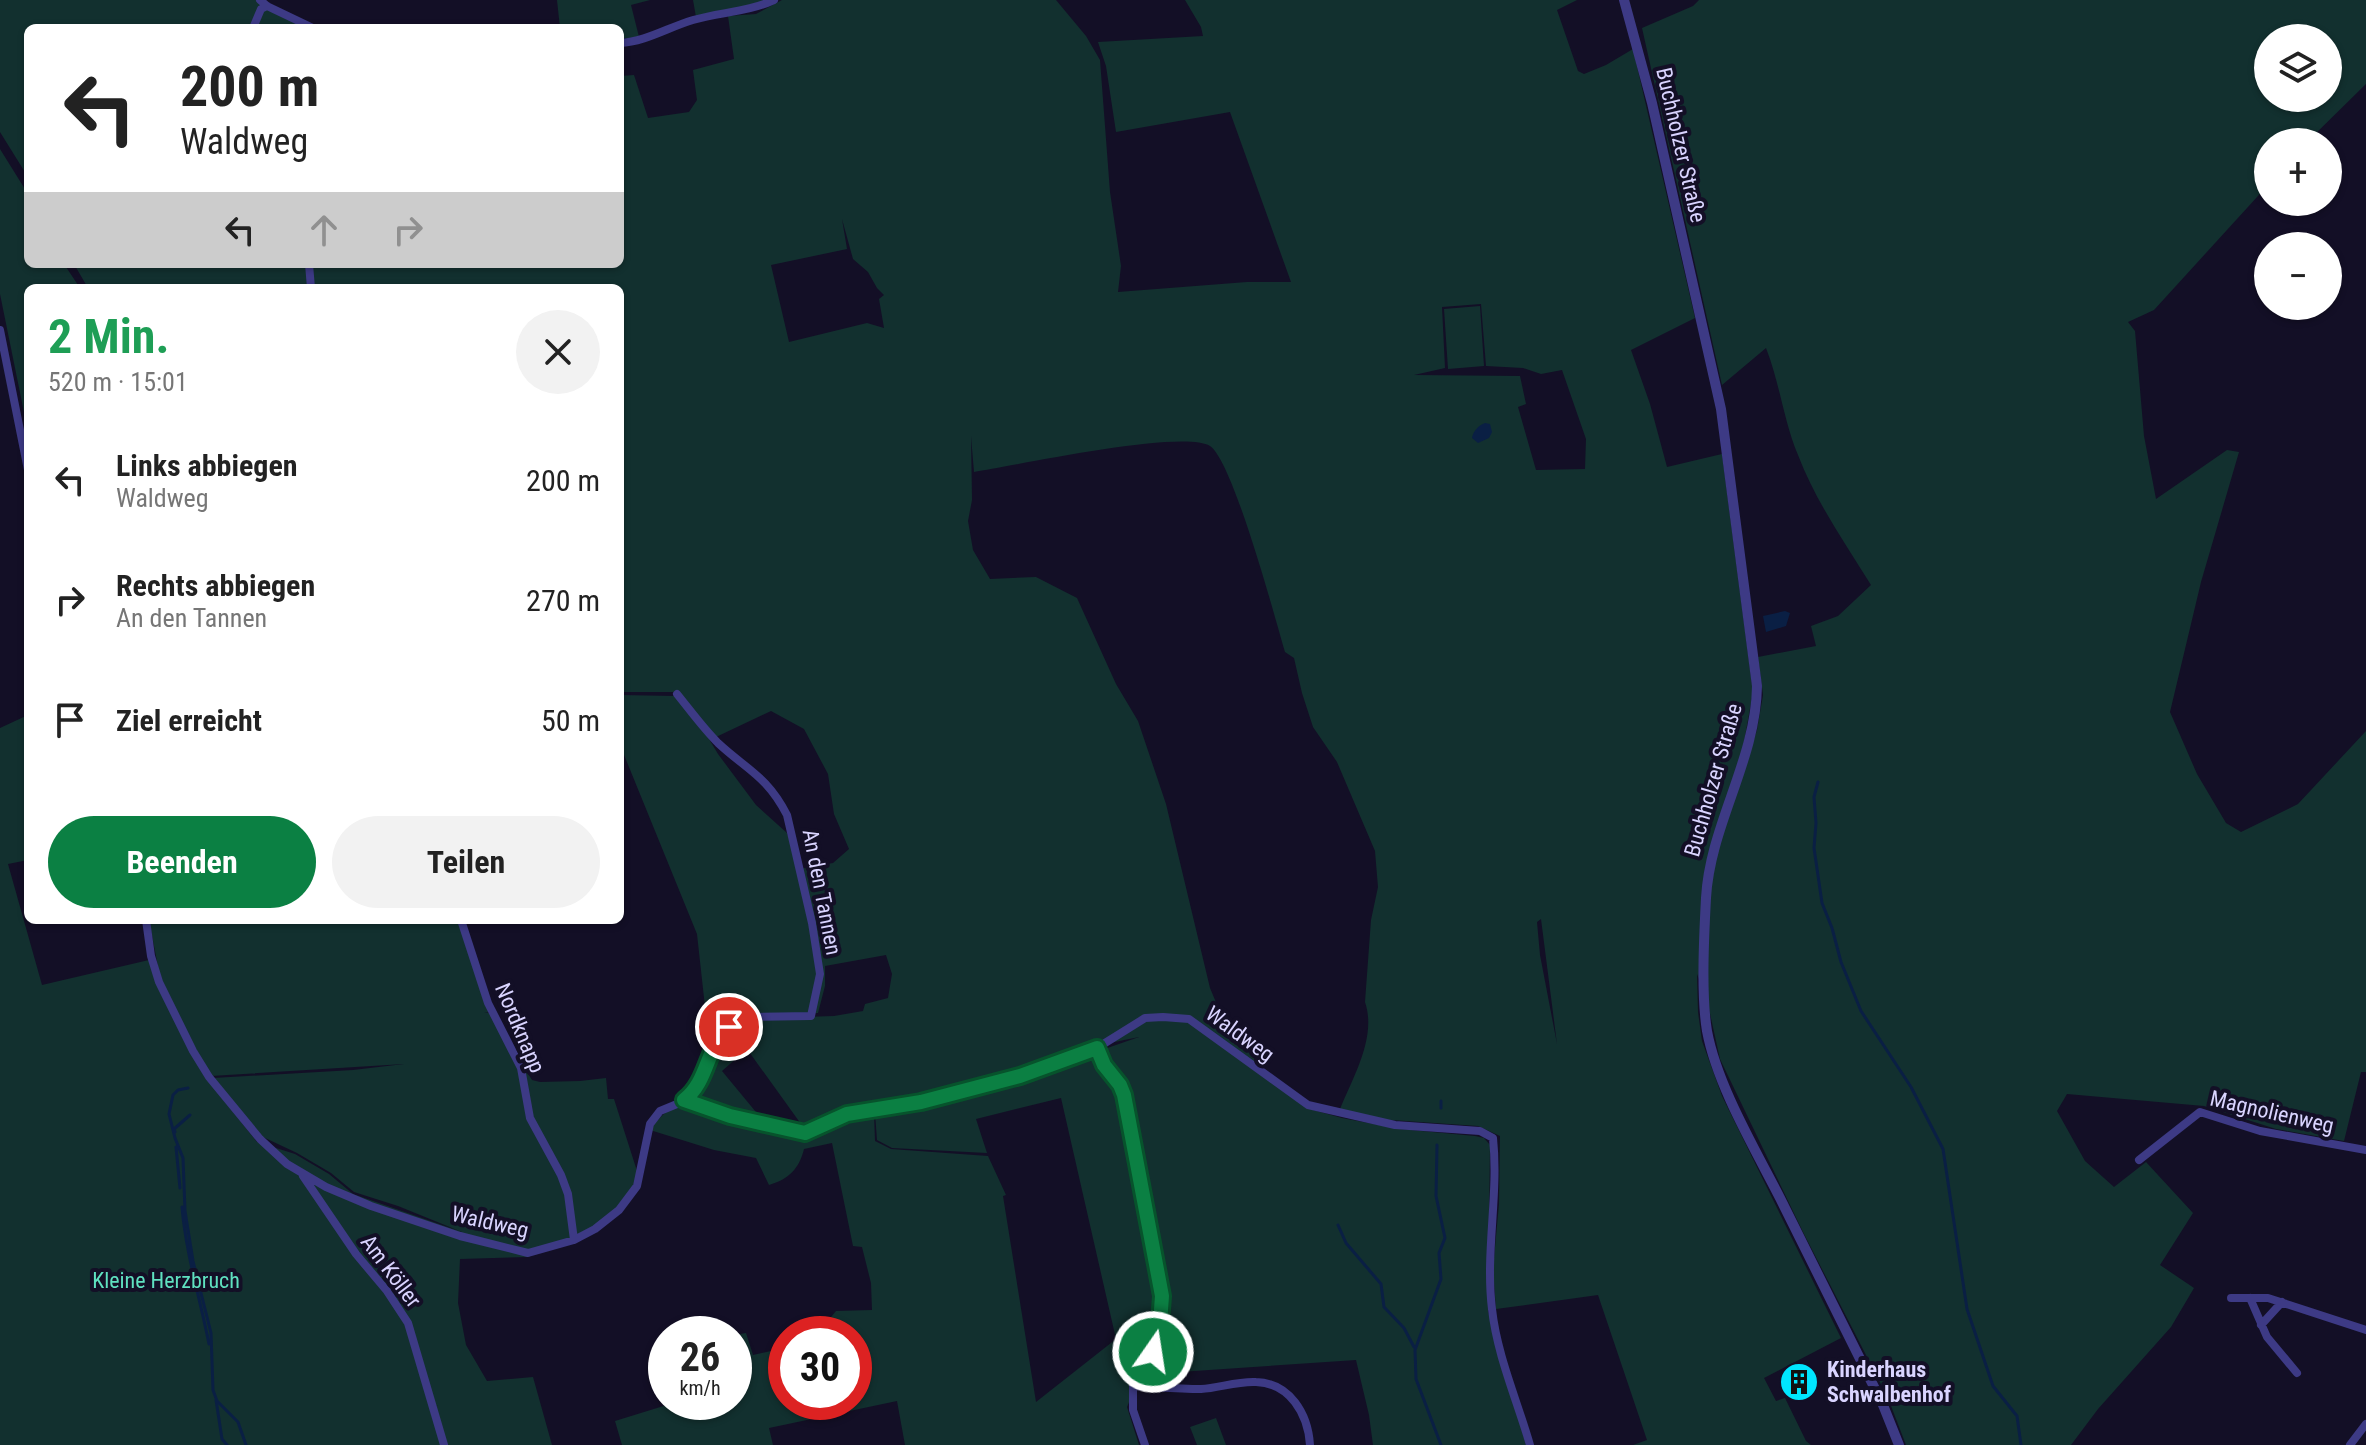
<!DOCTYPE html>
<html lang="de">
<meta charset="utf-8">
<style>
body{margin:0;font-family:"Roboto Condensed",sans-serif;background:#f2f2f2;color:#222;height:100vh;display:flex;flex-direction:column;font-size:30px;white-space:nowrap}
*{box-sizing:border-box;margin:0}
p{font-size:26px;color:#767676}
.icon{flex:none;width:44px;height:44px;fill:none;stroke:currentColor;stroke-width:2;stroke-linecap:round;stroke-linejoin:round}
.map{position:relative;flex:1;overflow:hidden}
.side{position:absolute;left:24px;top:284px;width:600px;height:640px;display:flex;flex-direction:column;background:#fff;border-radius:12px;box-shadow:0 2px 6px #0004}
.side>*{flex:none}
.guide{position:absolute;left:24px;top:24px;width:600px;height:244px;border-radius:12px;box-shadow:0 2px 6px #0004;background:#fff;color:#222;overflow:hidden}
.buttons{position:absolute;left:2254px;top:24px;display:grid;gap:16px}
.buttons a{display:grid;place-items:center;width:88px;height:88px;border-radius:50%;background:#fff;box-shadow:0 2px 6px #0004;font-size:40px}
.speed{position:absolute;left:648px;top:1316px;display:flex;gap:16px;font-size:40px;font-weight:700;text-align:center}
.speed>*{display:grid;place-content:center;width:104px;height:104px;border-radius:50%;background:#fff;box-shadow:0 2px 6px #0004;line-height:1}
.speed small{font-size:20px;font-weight:400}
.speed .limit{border:12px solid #d22;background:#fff;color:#111}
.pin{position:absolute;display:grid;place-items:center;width:68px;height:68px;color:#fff;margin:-34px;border:4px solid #fff;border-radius:50%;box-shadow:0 2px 8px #0007}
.me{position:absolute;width:88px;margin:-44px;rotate:13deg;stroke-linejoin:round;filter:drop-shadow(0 0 6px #0008)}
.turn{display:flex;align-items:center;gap:28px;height:168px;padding:0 24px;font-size:36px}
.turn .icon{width:104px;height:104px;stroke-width:2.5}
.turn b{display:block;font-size:56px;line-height:68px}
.lanes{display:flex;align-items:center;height:76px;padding:0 24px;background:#0003;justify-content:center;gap:40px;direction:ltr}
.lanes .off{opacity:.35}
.round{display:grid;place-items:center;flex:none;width:84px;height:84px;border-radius:42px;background:#f2f2f2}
.overview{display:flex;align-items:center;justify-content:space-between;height:136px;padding:0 24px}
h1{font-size:48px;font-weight:700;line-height:60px;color:#1e9e55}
.action{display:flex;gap:16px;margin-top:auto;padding:16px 24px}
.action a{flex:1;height:92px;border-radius:48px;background:#0b8043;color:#fff;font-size:32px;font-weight:700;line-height:92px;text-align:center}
.action a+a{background:#f2f2f2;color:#222}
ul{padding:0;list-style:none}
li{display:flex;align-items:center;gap:24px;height:120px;padding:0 24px}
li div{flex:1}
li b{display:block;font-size:30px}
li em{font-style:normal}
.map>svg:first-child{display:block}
.green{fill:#12302f;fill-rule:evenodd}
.water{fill:#0a1f44}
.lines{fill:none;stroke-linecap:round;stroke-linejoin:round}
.stream{stroke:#0a1f44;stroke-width:3}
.minor{stroke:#3d3a85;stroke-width:8}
.tertiary{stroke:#3d3a85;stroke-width:10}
.route-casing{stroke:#07532c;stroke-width:20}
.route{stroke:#0b8043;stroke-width:14}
.labels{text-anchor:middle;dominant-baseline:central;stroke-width:8;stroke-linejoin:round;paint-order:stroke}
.street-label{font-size:22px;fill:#d9d4ff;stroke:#130f26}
.park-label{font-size:22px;fill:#5fe0c0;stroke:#130f26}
.poi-label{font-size:22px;font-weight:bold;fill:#d9d4ff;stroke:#130f26;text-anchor:start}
</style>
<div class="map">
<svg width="2366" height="1445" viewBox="0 0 2366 1445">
<rect width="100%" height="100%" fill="#130f26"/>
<!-- green -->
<path class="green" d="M0 0H259L262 3 251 28H28V177L0 132Z
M557 0H650L631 5 639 37 620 39V28H560Z
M693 0H766L756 5 696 17Z
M782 0H1056L1086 36 1100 60 1110 192 1121 266 1118 292 1247 282H1291L1230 112 1116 132 1106 66 1098 42 1203 36 1201 27 1185 0H1577L1557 10 1578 71 1584 74 1606 65 1633 49 1695 318 1631 350 1650 404 1667 467 1722 454 1753 692 1733 803 1757 730 1763 695 1758 657 1816 646 1811 626 1838 616 1871 585C1845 543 1816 502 1798 455 1784 422 1780 384 1766 348L1722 385 1642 28 1693 6 1699 0H2366V84L2307 142H2268V185L2154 310 2128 322 2135 331 2144 436 2156 499 2227 450 2239 452 2201 582 2170 712 2197 774 2226 823 2241 832 2298 804 2366 731V1072H2361L2344 1141 2276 1129 2204 1106 2067 1094 2057 1111 2085 1161 2114 1187 2146 1162 2193 1213 2160 1265 2194 1288 2171 1327 2098 1409 2071 1445H1906L1888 1398 1803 1232 1720 1059 1707 1000 1697 974 1698 1012 1702 1041 1722 1096 1841 1338 1764 1378 1776 1401 1785 1398 1806 1441 1811 1445H1633L1647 1440 1598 1295 1496 1309 1493 1269 1499 1204 1500 1136 1478 1126 1376 1119 1340 1109C1353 1077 1377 1037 1365 1002L1371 920 1378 887 1375 851 1337 762 1313 727 1302 693 1294 658 1285 652C1275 618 1233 461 1210 446 1182 429 1014 466 974 472L971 436 972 500 968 521 973 550 990 579 1036 577 1077 598 1116 684 1138 721 1166 804 1210 988 1225 1024 1269 1055 1257 1067 1306 1108 1342 1118 1400 1129 1475 1136 1484 1138 1490 1145 1488 1311 1526 1445H1373L1369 1415 1356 1360 1150 1374 1151 1371 1145 1378 1140 1376 1127 1407 1139 1445H905L897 1401 769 1428 773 1445H622L615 1421 670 1404V1402H734V1335L746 1333 753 1355 780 1349 786 1368V1402H854V1334H817L836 1311 872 1310 871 1283 862 1247 853 1246 832 1143 804 1149C799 1169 789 1179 769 1185L756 1158 714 1150 650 1130C665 1111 667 1108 692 1105L806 1136 848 1118 874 1113 875 1141 891 1149 988 1156 1006 1195 1003 1196 1036 1402 1116 1339 1061 1098 976 1119 987 1153 892 1148 877 1140 875 1113 906 1109 1021 1078 1139 1037 1090 1047 1020 1074 922 1100 871 1108 806 1131 747 1049 722 1071 765 1123 692 1100 701 1088 722 1036 742 1019 834 1016 863 1011 865 1004 888 998 892 974 886 955 825 966V986L818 1013 741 1016 720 1031 707 1025 697 934 620 745V695L674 696 700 724 718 754 756 805 787 833 799 869 833 863 849 849 834 814 828 774 804 729 771 711 716 737 678 692H620V288H312L310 264H620V76L634 75 648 118 689 112 697 100 693 70 734 59 728 16 756 14ZM2268 38H2328V98H2268ZM842 219 853 259 868 272 877 288 884 295 879 299 884 328 867 323 789 342 771 265 847 249ZM1481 304 1486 366 1523 368 1541 374 1562 370 1586 439 1585 469 1536 470 1518 407 1526 404 1520 376 1414 375 1445 368 1442 307ZM1541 919 1557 1044 1540 955 1537 922Z
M267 9 307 28H254L262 11Z
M0 149 28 194V264H64L80 288H28V432L0 294Z
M74 264H306L308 284 261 288H88Z
M1480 306 1484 366 1448 369 1444 309Z
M28 715V860L8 864 42 985 149 960 206 1078 257 1142 295 1154 329 1174 353 1194 462 1232 398 1206 354 1192 331 1173 297 1153 263 1137 213 1078 353 1070 404 1064 211 1076 187 1035 161 982 149 920H457L490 1012 484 1013H490L532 1080 540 1082 580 1081 606 1078 608 1099H614L637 1171 634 1184 618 1208 593 1228 528 1257 460 1259 458 1303 466 1345 487 1381 533 1377 552 1445H446L434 1409 438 1405 430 1410 441 1445H0V728Z
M1216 1418 1226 1445H1197L1190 1427Z"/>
<!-- water -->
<path class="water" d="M1485 423 1490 424 1492 432 1489 438 1478 443 1472 438C1473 431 1479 425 1485 423Z
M1785 611 1790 613 1786 626 1766 632 1763 616Z"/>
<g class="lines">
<!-- stream -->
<path class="stream" d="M1818 782 1814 797 1816 823 1814 848 1822 903 1832 928 1841 962 1861 1011 1911 1087 1943 1149 1967 1309 1993 1386 2017 1416 2021 1445
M188 1088 178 1090 173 1095 169 1114 175 1138 183 1158 185 1211 193 1261 211 1333 213 1390 217 1401 238 1422 246 1445
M1441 1101V1108
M175 1132 174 1129 190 1115
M1437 1145 1436 1196 1445 1238 1439 1253 1441 1279 1415 1350 1416 1379 1441 1445
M176 1147 180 1188
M182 1207C186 1254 200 1298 209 1344
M1338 1225 1346 1243 1381 1284 1384 1307 1404 1328 1414 1347
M216 1400 222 1439 227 1445"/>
<!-- minor -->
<path class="minor" d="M260 0 267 6 313 28
M253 28 261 9 267 6
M620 43C645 42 669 27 693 20 721 12 748 12 774 0
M309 264 311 288
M0 330 28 470
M146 920 151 956 159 982 193 1051 209 1077 260 1139 287 1164 326 1187 371 1206 460 1236 528 1253 574 1240 595 1229 619 1210 637 1186 650 1124 660 1111 677 1104 696 1089 704 1075 720 1035 741 1017 811 1016 820 974 812 923 787 815C767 776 747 770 718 743 703 728 690 710 677 694
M461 920 488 1003 521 1068 530 1118 561 1175 568 1194 574 1240
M1097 1048C1104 1065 1117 1077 1124 1095L1162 1296 1160 1323 1153 1352 1133 1386V1410L1145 1445
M684 1100 730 1116 805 1133 847 1114 921 1102 1020 1076 1097 1048 1145 1018 1163 1017 1189 1019 1308 1105 1395 1125 1480 1131 1493 1138C1499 1195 1485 1252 1492 1309 1497 1355 1517 1400 1530 1445
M2139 1160 2200 1112 2260 1131 2366 1150
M303 1176 356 1254 387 1291 408 1323 444 1445
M2231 1298H2268L2366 1330
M2250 1298 2267 1337 2297 1373
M2261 1325 2282 1302
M1133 1386C1156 1387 1178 1389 1201 1389 1219 1388 1237 1381 1256 1382 1290 1383 1308 1414 1310 1445
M2350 1445 2366 1424"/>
<!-- tertiary -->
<path class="tertiary" d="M1624 0 1652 103 1721 409 1757 686C1756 760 1710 825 1706 898 1704 936 1701 995 1707 1031 1717 1085 1755 1149 1780 1198 1814 1267 1848 1336 1883 1405L1899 1445"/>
</g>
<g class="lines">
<!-- route casing -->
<g class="route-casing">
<path id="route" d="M729 1027C706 1046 709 1081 684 1100L730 1116 805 1133 847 1114 921 1102 1020 1076 1097 1048 1104 1065 1120 1085 1124 1095 1135 1153 1162 1296 1160 1323 1153 1352"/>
</g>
<!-- route -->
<use href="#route" class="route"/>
</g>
<!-- icons -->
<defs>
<g id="building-disc" transform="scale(2)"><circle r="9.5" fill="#00e5ff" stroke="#130f26"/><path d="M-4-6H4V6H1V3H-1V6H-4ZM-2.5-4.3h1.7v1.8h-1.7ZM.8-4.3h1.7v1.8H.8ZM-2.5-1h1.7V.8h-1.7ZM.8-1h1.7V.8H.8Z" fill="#111"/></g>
</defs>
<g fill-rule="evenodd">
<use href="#building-disc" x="1799" y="1382"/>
</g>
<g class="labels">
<!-- street labels -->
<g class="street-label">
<text transform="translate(1681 145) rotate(77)">Buchholzer Straße</text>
<text transform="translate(1713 780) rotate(-74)">Buchholzer Straße</text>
<text transform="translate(822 892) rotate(79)">An den Tannen</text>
<text transform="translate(520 1028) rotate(67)">Nordknapp</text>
<text transform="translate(1240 1034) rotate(36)">Waldweg</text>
<text transform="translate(2272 1112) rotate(13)">Magnolienweg</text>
<text transform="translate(490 1222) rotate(13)">Waldweg</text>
<text transform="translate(391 1271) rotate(53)">Am Köller</text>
</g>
<!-- park labels -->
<g class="park-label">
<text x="166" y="1280">Kleine Herzbruch</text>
</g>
<!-- poi labels -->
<g class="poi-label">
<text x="1827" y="1369">Kinderhaus<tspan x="1827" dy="25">Schwalbenhof</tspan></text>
</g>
</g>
</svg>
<div class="buttons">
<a><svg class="icon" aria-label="layers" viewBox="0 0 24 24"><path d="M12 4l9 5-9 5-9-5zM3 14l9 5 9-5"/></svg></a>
<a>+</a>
<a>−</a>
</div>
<div class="speed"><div>26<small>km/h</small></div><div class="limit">30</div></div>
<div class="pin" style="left:729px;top:1027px;background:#d93025"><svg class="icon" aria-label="arrive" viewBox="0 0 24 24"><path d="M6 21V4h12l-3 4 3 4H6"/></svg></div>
<svg class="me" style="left:1153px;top:1352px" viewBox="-20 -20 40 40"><circle r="17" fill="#0b8043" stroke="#fff" stroke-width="3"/><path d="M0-11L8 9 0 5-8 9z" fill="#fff"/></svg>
<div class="guide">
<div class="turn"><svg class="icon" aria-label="left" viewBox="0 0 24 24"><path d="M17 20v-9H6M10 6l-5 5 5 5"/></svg><div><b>200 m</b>Waldweg</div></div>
<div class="lanes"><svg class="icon" aria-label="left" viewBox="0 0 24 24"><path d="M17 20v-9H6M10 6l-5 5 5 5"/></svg><svg class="icon off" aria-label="ahead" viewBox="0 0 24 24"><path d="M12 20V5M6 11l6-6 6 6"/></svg><svg class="icon off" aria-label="right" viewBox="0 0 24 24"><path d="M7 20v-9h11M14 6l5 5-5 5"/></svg></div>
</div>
<section class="side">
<div class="overview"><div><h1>2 Min.</h1><p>520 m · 15:01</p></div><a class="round"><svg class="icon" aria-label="close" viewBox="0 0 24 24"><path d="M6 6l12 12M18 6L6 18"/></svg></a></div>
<ul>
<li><svg class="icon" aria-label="left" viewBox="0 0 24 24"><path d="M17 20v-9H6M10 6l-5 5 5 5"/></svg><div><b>Links abbiegen</b><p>Waldweg</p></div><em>200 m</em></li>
<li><svg class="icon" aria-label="right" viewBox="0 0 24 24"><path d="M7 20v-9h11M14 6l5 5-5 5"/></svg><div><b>Rechts abbiegen</b><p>An den Tannen</p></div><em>270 m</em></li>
<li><svg class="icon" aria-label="arrive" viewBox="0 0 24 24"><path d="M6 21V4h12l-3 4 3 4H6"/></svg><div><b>Ziel erreicht</b></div><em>50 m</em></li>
</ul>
<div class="action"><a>Beenden</a><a>Teilen</a></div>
</section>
</div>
